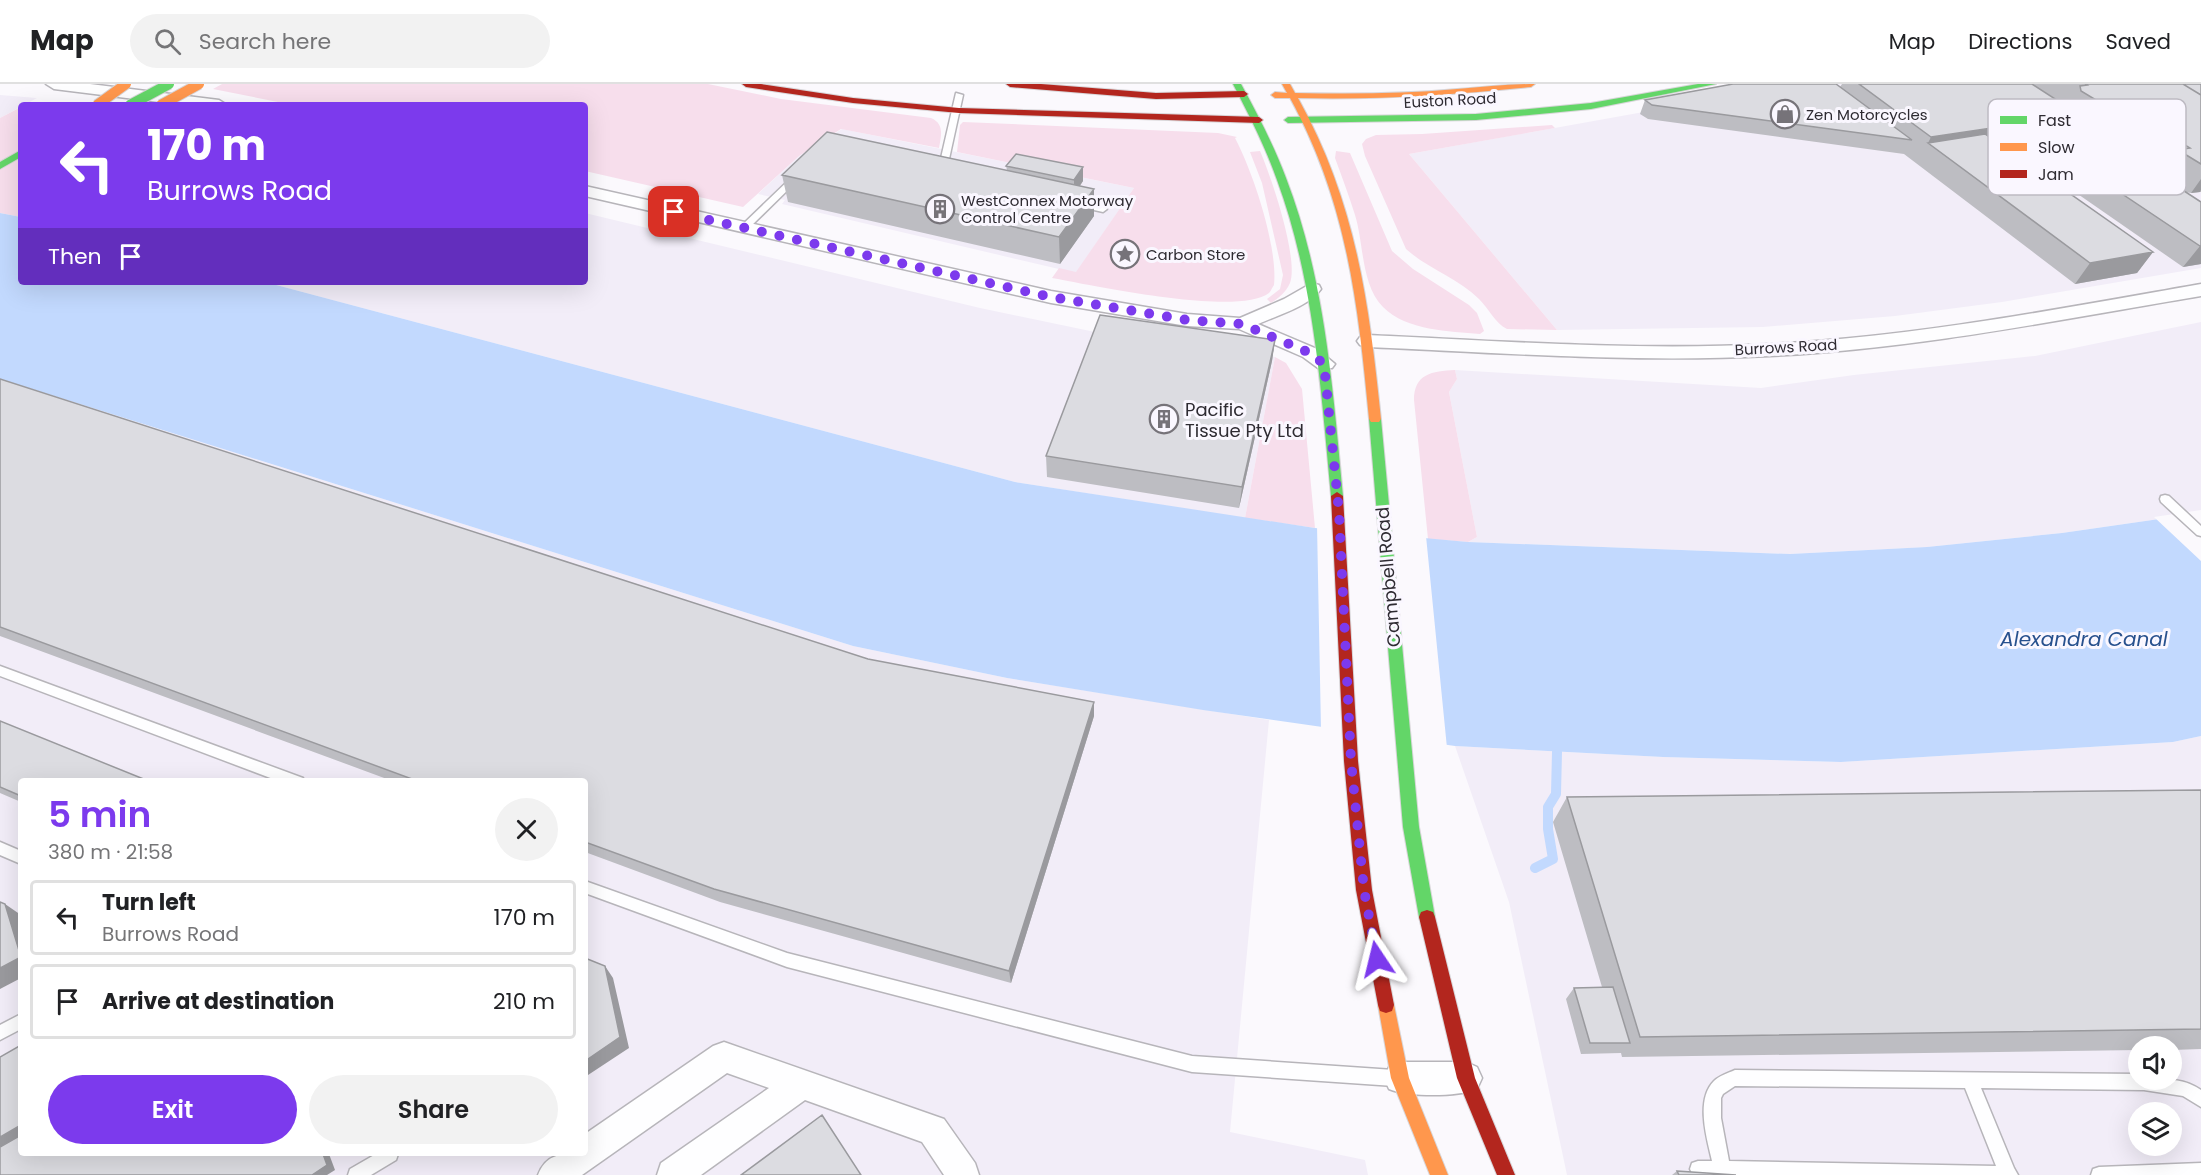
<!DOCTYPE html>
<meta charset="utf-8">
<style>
body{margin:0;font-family:Poppins,sans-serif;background:#f2f2f2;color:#202124;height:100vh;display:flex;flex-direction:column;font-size:22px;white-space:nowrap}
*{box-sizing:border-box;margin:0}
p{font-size:20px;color:#757577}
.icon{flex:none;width:33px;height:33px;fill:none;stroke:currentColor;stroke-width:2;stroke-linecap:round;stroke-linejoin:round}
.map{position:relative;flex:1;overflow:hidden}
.sheet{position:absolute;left:18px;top:694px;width:570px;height:378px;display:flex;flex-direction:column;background:#fff;border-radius:6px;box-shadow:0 6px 24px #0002}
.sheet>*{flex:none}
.hud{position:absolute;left:18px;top:18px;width:570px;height:183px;border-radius:6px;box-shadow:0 6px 24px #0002;background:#7c3aed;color:#fff;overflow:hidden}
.buttons{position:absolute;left:2128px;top:952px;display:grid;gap:12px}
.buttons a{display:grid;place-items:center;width:54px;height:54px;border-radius:50%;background:#fff;box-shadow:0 6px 24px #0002;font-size:30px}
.pin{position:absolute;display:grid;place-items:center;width:51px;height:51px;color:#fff;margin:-26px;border-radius:12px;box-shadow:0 3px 9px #0006}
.me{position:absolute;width:66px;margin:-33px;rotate:350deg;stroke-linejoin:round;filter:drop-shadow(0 0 4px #0008)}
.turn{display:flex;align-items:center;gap:21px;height:126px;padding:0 30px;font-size:27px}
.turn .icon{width:78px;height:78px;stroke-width:2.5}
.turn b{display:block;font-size:42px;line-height:51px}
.then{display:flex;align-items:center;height:57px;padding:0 30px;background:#0003;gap:12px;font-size:22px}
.round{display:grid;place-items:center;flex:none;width:63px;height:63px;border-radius:32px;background:#f2f2f2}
.summary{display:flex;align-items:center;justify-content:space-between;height:102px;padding:0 30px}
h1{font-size:36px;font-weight:600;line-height:45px;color:#7c3aed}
.button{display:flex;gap:12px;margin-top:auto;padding:12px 30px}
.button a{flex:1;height:69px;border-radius:36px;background:#7c3aed;color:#fff;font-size:24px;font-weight:600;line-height:69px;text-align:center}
.button a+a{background:#f2f2f2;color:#202124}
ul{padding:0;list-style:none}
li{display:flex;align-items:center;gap:18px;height:75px;margin:0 12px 9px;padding:0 18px;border:3px solid #e0e0e0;border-radius:6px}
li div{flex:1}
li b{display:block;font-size:22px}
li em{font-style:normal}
header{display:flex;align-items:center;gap:36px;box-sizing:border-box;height:84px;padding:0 30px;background:#fff;border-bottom:2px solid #e0e0e0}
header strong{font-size:28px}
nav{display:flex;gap:33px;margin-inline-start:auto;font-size:21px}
.search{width:420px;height:54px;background:#f2f2f2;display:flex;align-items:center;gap:15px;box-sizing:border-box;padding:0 21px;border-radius:33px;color:#757577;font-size:22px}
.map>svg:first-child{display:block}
.built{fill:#f2edf8;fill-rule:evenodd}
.green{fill:#f7deec}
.water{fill:#c2d9fe}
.pier{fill:#fbf9fd}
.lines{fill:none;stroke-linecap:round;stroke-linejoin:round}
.stream{stroke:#c2d9fe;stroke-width:10}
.lane-casing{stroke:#b7b5ba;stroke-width:3}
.street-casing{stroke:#b7b5ba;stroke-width:3}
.fast-casing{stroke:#d8d6d9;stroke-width:2}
.slow-casing{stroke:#d8d6d9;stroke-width:2}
.jam-casing{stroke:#d8d6d9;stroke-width:2}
.lane{fill:#fefeff;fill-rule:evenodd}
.street{fill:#fefeff;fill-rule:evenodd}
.fast{fill:#63d668;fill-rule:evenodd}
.slow{fill:#ff974d;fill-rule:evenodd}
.jam{fill:#b3261e;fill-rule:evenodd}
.fast-bridge-casing{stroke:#d8d6d9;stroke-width:12;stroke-linecap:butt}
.slow-bridge-casing{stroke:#d8d6d9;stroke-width:12;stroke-linecap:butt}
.fast-bridge{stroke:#63d668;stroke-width:10}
.slow-bridge{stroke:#ff974d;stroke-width:10}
.wall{fill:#bdbdc2;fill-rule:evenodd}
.shaded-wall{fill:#9a9a9e}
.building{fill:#dcdce1;stroke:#9a9a9e;stroke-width:1.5}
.route{stroke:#7c3aed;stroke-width:10;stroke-dasharray:0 18}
.labels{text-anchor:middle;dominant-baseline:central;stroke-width:6;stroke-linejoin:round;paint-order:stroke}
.far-street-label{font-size:15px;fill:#2e2b32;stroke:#faf7ff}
.far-poi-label{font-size:15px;fill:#2e2b32;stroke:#faf7ff;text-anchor:start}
.poi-label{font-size:18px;fill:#2e2b32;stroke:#faf7ff;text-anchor:start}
.street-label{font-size:18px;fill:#2e2b32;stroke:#faf7ff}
.water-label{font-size:20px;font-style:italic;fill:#28518e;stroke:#faf7ff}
.key{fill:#faf7ff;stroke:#bdbac2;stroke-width:1.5}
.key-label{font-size:16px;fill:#2e2b32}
</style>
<header>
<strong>Map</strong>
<div class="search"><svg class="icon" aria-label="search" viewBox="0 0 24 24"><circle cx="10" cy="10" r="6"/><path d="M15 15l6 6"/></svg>Search here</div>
<nav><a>Map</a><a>Directions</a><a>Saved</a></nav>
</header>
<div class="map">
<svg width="2201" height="1091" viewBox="0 0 2201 1091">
<rect width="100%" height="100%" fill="#fbf9fd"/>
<!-- built -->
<path class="built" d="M1800 0H2201V184L2002 218 1895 232 1763 243 1557 246 1409 70Z
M0 11 37 14 0 34Z
M842 45 1134 104 1076 189 782 120 785 116 758 110 799 72Z
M585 129 980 224 1095 248 1275 273 1245 434 1015 398 265 198H585Z
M2201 238V429L2062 449 1927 463 1790 470 1468 458 1477 453 1449 308 1457 295 1455 286 1761 304 1854 291 2035 272Z
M0 295 853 562 1007 594 1269 636 1230 1048 1365 1076 1368 1091H0ZM21 698H585V1070H21Z
M2201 652V1091H1567L1509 818 1455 662 1663 673 1841 678 2173 658ZM2139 963H2172V996H2139ZM2139 1029H2172V1062H2139Z"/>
<!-- green -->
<path class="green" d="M222 0H708L781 15 931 34C945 40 941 52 939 64L841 45 799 72 743 123 585 87V21H293L213 5Z
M21 23V133L0 129V34Z
M963 38 1218 49 1237 53 1235 54C1253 88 1278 163 1274 201 1272 204 1271 207 1269 209 1238 233 1091 201 1052 194L1059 184 1076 188 1134 104 957 68 960 41Z
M1552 41 1555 44 1409 70 1557 246 1507 245C1495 239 1489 225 1479 215 1458 194 1428 185 1406 165L1365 72 1362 60 1366 55 1376 51 1422 50Z
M1260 67C1271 92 1299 175 1290 199 1286 208 1279 214 1271 219L1267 215 1280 205 1283 191 1262 99 1250 68Z
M1336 67 1350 69 1392 167 1413 185 1469 221 1477 229 1484 247 1480 250C1449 247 1407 247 1383 223 1361 201 1364 160 1355 131 1349 112 1342 93 1335 74Z
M1275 273 1286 279 1302 305 1315 444 1245 434Z
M1455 286 1457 295 1449 308 1477 453 1468 458 1428 455 1414 316C1414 290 1432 287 1455 286Z"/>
<!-- water -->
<path class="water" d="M0 129 21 133V198H265L1015 398 1315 444 1468 458 1790 470 1927 463 2062 449 2201 429V652L2173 658 1841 678 1663 673 1455 662 1203 626 1007 594 853 562 0 295Z"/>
<!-- pier -->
<path class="pier" d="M2201 426V477L2154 433Z
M1317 441 1426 452 1447 664 1321 646Z"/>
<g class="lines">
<!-- stream -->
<path class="stream" d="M1535 784 1553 775 1548 745V723L1556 710 1557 668"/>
<!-- lane casing -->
<g class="lane-casing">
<path id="lane" d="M956 9 963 11 949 75 938 88H932L931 86 941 74Z
M792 93 799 95 747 146H741V142Z
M1079 117 1106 123 1107 125 1103 128 1076 122 1075 120Z
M2165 411 2169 412 2201 442V452L2197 451 2161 418 2160 415 2161 412Z
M0 582 303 694 304 698H281L0 592Z
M0 758 21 767V780L0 771Z
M585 797 787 869 1192 972 1394 986 1400 988 1402 994 1400 1000 1394 1002 1192 988 787 883 585 809Z
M21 930V945L0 956V941Z
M1735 986 2139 990V996C2162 996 2181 992 2201 1006V1023L2183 1012 2144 1006 1981 1004 2014 1084 2018 1091H1693L1690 1085 1692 1079 1698 1077H1712C1707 1055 1695 1016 1714 997 1719 992 1728 989 1735 986ZM1735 1002 1965 1004 1996 1082 1729 1077 1721 1034V1014L1723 1010Z
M376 1070H398L396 1076 371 1091H348L350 1085Z
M2201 1079V1091H2091L2093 1085 2099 1083Z"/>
</g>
<!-- street casing -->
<g class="street-casing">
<path id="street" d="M46 0H90L219 16 227 21H183L54 5Z
M585 102 1051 207 1187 230 1240 234 1284 215 1312 199 1319 201 1321 205C1308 223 1278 231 1258 240L1317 265 1335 280 1332 284H1318L1303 273 1239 245 1187 242 1051 219 585 112Z
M2201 200V212C2058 236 1915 265 1770 272 1636 279 1501 269 1367 263L1360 261 1357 257 1360 253 1367 251C1501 257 1636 267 1770 260 1915 253 2058 225 2201 200Z
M724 958 944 1035 975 1079 979 1091H944L922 1058 805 1016 701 1091H657L661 1079 769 1004 727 989 582 1091H538C547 1068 563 1070 585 1070V1050L713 962Z
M1400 978H1466L1477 983 1482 994 1477 1005C1457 1013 1409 1013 1389 1005L1384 994 1389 983Z"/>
</g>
<!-- fast casing -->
<g class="fast-casing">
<path id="fast" d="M1233 0H1241C1258 31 1274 62 1286 94 1325 195 1333 306 1343 412L1337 416 1331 412C1321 306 1314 196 1277 96 1265 62 1249 31 1233 0Z
M1698 0H1716L1591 25 1476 36 1288 39 1284 36 1288 33 1476 30 1591 19Z
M21 66V73L0 85V78Z
M1375 331 1381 335 1419 743 1435 833 1433 838 1427 840 1421 838 1419 833 1403 743 1369 335Z"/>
</g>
<!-- slow casing -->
<g class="slow-casing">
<path id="slow" d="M1282 0H1290L1295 9C1349 10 1403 10 1457 5 1483 3 1509 0 1535 0L1531 3C1453 11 1377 16 1298 14 1356 118 1369 219 1381 335L1379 338H1371L1369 335C1358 219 1347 118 1290 14H1275L1271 11 1275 8 1287 9Z
M1386 913 1392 915 1394 921 1409 994 1448 1091H1430L1391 994 1378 921 1380 915Z"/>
</g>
<!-- jam casing -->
<g class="jam-casing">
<path id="jam" d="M742 0H761L853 14 959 24 1259 33 1263 36 1259 39 959 29 853 19 746 3Z
M1006 0H1041L1156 9 1244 7 1248 10 1244 13 1156 15 1010 3Z
M1337 408 1343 412 1358 677 1372 806 1394 921 1392 927 1386 929 1380 927 1378 921 1356 806 1344 677 1331 412Z
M1427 826 1433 828 1435 833 1475 994 1515 1091H1497L1457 994 1419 833 1421 828Z"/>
</g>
<!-- lane -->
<use href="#lane" class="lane"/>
<!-- street -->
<use href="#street" class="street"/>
<!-- fast -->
<use href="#fast" class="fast"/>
<!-- slow -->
<use href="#slow" class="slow"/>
<!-- jam -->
<use href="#jam" class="jam"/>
<!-- fast-bridge casing -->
<g class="fast-bridge-casing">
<path id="fast-bridge" d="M130 21 169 0"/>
</g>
<!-- slow-bridge casing -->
<g class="slow-bridge-casing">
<path id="slow-bridge" d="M97 21 126 0
M161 21 199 0"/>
</g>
<!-- fast-bridge -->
<use href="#fast-bridge" class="fast-bridge"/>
<!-- slow-bridge -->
<use href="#slow-bridge" class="slow-bridge"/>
</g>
<!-- wall -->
<path class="wall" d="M1842 0H2201V108H2200L2191 109 2185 108 2201 118V180L2183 183 2013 65 2007 66 2153 168 2137 189 2075 200 1904 70 1648 35 1640 30 1645 16 1840 3ZM2121 66 2134 68 2167 88 2164 94Z
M1006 82 1083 83V97L1080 102 1094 132 1060 180 788 118 782 91 1007 86Z
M1275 256 1272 277 1239 424 1047 393 1046 372Z
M0 295 868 575 1094 618V632L1011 899 720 818 585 768V698H395L0 552Z
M0 637 21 698V718L0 709Z
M2201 706V965L2172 966V963H2139V966L1622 973 1621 969 1581 970 1566 915 1574 904 1602 903 1553 738 1567 713Z
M1677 1087 1736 1091H1672Z"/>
<!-- shaded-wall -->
<path class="shaded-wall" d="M2080 31 2064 57 2025 45 2013 65 1949 75 1928 59 1931 53Z
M1083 83V97L1074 110V96Z
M2201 95V106L2200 108 2191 109Z
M1094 105V132L1060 180 1059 153Z
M2200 162H2201V180L2183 183Z
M2153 168 2137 189 2075 200 2090 179Z
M1275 256 1272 277 1239 424 1242 403Z
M1094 618V632L1011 899 1009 887Z
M5 820 21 831V894L0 905V884Z
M605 882 613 894 629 964 585 993V977Z
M21 1041V1062L0 1075V1053Z
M323 1070H329L335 1086 327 1091H312Z"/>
<!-- building -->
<path class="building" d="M1733 0H1836L1912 56 1652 21 1645 16Z
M1859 0H2032L2080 31 1931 53Z
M2085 0H2183L2201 11V80L2183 69V65L2190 64 2152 41 2134 39 2081 7 2080 2 2087 1Z
M2183 0H2201V11Z
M2077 37 2201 118V162H2200L2025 45Z
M827 48 1094 105 1059 153 782 91Z
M1985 50 2153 168 2090 179 1928 59Z
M1016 70 1083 83 1074 96 1006 82Z
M1100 231 1275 256 1242 403 1046 372Z
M0 295 868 575 1094 618 1009 887 714 805 585 758V698H420L0 543Z
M0 637 151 698H21V712L0 703Z
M2201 706V945L1640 953 1567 713Z
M0 818 5 820 21 873 0 884Z
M585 874 605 882 620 953 585 977Z
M1613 903 1630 959H1590L1574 904Z
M21 961V1041L0 1053V973Z
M822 1031 861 1091H741Z
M21 1051V1070H323L327 1081 312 1091H0V1063Z
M1677 1087 1736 1091H1679Z"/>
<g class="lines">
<!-- route -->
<path class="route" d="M674 128 1051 213 1187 236 1242 240 1310 269 1324 280 1339 428 1351 677 1364 806 1377 875"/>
</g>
<!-- icons -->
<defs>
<g id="shop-ring" transform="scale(1.5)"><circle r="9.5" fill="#faf7ff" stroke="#767379" stroke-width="1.5"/><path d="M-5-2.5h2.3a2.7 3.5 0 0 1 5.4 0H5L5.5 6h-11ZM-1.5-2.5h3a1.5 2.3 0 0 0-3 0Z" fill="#767379"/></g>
<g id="building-ring" transform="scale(1.5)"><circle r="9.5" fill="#faf7ff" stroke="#767379" stroke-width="1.5"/><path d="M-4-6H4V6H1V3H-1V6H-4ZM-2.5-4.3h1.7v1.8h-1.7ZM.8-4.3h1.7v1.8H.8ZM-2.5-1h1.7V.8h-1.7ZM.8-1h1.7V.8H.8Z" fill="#767379"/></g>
<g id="sight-ring" transform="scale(1.5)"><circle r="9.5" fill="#faf7ff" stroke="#767379" stroke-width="1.5"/><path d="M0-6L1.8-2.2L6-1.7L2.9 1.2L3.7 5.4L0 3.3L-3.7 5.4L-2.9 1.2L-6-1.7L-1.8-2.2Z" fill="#767379"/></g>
</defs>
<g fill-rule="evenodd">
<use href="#shop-ring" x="1785" y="30"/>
<use href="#building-ring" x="940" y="125"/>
<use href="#sight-ring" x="1125" y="170"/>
<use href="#building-ring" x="1164" y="335"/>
</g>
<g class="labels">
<!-- far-street labels -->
<g class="far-street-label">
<text transform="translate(1450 16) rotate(-3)">Euston Road</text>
<text transform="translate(1786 263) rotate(-3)">Burrows Road</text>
</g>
<!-- far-poi labels -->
<g class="far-poi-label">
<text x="1806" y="30">Zen Motorcycles</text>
<text x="961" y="116">WestConnex Motorway<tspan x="961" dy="17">Control Centre</tspan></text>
<text x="1146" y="170">Carbon Store</text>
</g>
<!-- poi labels -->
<g class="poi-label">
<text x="1185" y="325">Pacific<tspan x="1185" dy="21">Tissue Pty Ltd</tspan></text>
</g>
<!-- street labels -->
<g class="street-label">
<text transform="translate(1388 493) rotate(-95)">Campbell Road</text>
</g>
<!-- water labels -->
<g class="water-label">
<text x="2084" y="555">Alexandra Canal</text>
</g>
</g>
<!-- legend -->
<rect x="1988" y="15" width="198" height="96" rx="9" class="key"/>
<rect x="2000" y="32" width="27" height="8" fill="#63d668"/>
<rect x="2000" y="59" width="27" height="8" fill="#ff974d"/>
<rect x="2000" y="86" width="27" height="8" fill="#b3261e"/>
<g class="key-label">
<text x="2038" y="42">Fast</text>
<text x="2038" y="69">Slow</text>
<text x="2038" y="96">Jam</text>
</g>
</svg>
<div class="buttons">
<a><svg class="icon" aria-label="sound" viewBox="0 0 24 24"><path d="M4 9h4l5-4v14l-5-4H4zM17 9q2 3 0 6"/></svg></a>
<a><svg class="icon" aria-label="layers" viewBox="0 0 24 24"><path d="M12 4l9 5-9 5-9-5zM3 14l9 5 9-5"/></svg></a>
</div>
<div class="pin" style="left:674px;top:128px;background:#d93025"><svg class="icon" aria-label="arrive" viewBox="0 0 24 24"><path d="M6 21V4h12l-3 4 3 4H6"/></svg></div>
<svg class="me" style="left:1377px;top:875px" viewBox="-20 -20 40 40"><path d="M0-17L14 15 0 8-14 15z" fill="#7c3aed" stroke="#fff" stroke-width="4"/></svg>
<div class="hud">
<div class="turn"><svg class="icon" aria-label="left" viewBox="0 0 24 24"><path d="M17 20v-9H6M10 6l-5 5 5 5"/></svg><div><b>170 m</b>Burrows Road</div></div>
<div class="then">Then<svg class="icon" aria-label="arrive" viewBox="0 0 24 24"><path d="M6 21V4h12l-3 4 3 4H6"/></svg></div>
</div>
<section class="sheet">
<div class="summary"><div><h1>5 min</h1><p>380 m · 21:58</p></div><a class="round"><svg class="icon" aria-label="close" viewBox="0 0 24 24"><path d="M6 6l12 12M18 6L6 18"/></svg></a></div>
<ul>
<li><svg class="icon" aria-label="left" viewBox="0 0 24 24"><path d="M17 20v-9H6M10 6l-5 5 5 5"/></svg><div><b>Turn left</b><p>Burrows Road</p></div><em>170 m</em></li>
<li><svg class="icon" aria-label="arrive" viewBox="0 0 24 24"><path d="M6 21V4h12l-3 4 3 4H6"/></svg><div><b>Arrive at destination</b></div><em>210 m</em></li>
</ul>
<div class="button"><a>Exit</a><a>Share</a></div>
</section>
</div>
